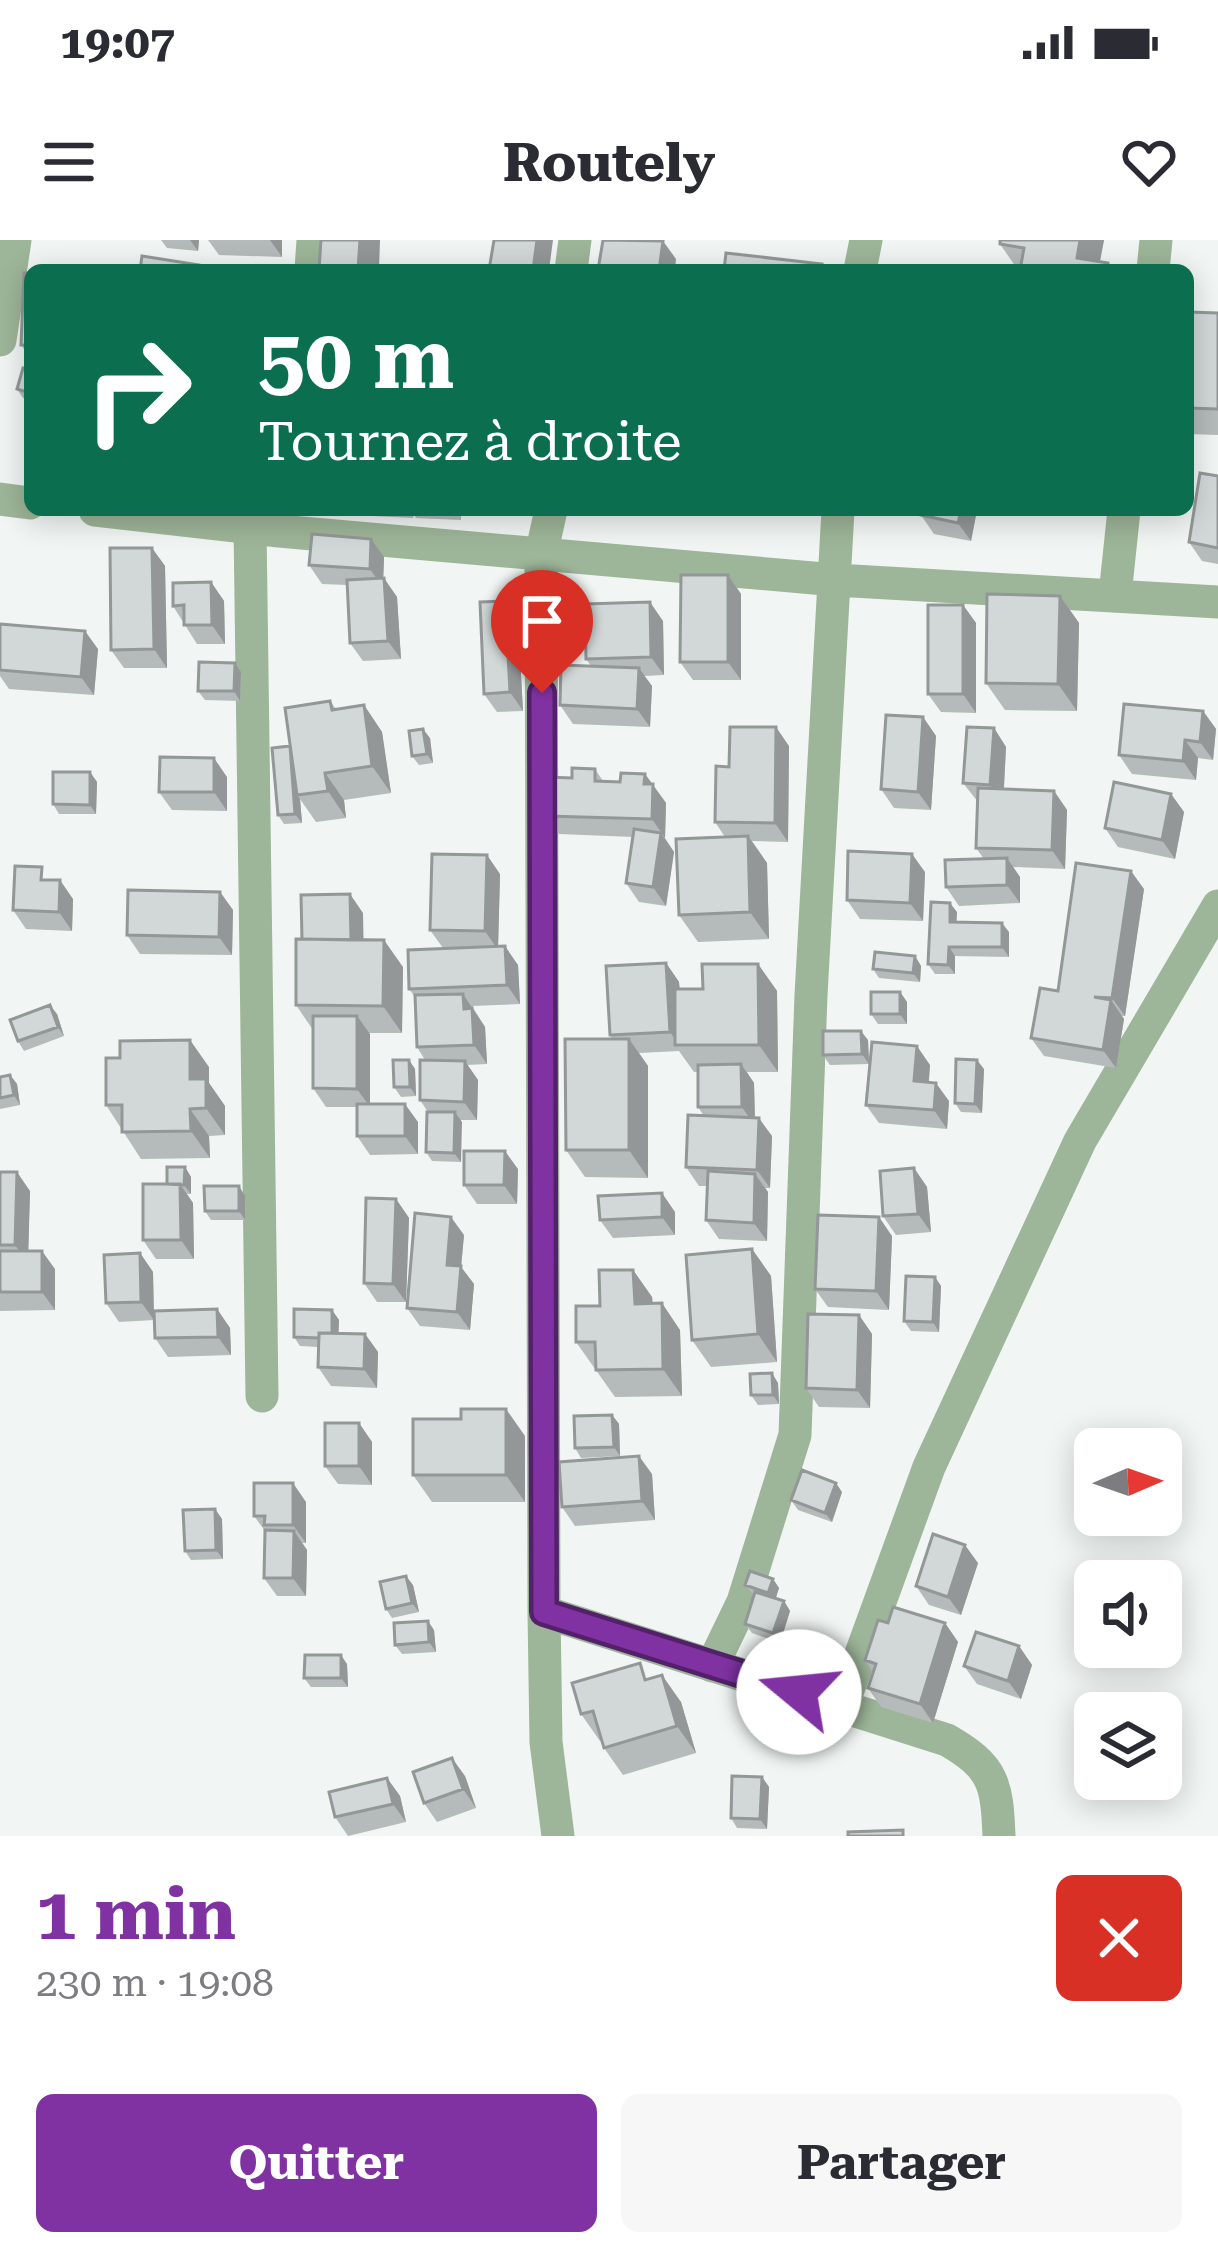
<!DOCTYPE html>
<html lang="fr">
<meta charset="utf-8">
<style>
body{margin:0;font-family:"Roboto Serif",serif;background:#f7f7f7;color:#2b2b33;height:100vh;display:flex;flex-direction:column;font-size:45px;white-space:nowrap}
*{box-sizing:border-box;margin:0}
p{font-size:39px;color:#7c7c81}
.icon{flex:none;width:66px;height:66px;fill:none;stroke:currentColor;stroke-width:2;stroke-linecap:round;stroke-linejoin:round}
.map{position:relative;height:1596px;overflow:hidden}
.details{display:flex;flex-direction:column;background:#fff;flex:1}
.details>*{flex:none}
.guide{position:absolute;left:24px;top:24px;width:1170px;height:252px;border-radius:18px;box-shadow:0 6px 30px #0003;background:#0b6e4f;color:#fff;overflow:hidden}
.needle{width:78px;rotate:88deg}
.buttons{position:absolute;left:1074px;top:1188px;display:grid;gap:24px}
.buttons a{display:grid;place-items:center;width:108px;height:108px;border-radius:18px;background:#fff;box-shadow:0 6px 30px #0003;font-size:60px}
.pin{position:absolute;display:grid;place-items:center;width:102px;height:102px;color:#fff;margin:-123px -51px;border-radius:50% 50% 50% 0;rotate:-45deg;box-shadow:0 0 12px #0007}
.pin .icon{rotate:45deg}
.me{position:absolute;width:132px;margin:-66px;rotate:287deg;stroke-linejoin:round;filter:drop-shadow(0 0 9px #0008)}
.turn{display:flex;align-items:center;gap:42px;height:252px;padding:0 36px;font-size:54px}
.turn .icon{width:156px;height:156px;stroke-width:2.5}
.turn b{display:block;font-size:84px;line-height:102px}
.round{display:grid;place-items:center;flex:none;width:126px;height:126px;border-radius:18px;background:#f7f7f7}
.summary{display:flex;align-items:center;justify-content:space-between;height:204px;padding:0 36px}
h1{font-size:72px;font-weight:700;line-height:90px;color:#8032a3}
.action{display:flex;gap:24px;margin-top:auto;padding:24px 36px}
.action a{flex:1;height:138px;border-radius:18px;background:#8032a3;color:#fff;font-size:48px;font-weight:700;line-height:138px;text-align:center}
.action a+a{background:#f7f7f7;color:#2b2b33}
.status{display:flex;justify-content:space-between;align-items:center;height:84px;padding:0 60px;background:#fff;direction:ltr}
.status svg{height:33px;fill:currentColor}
header{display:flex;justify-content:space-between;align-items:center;height:156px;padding:0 36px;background:#fff;font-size:54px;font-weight:700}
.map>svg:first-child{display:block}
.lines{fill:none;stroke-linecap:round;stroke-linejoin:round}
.street{stroke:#9db598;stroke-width:33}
.wall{fill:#b5baba}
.shaded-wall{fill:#939797}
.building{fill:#d2d8d8;stroke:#939797;stroke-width:3}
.route-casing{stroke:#53206a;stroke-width:30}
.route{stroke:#8032a3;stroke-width:21}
</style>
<div class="status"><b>19:07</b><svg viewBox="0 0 49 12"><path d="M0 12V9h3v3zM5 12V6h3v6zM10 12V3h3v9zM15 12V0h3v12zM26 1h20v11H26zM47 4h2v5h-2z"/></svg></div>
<header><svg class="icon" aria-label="menu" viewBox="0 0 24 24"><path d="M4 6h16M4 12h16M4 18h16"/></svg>Routely<svg class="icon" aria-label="heart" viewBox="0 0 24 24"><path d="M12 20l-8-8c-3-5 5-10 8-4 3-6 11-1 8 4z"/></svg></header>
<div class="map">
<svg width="1218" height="1596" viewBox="0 0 1218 1596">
<rect width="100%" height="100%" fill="#f1f6f4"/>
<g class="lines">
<!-- street -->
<path class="street" d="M311 30 313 0
M571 30 575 0
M860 30 866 0
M1153 30 1156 0
M0 100 15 0
M0 259 30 263
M95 270 279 291 836 340 1218 362
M551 270 541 315 544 1372 546 1502 558 1596
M250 287 262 1156
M1115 355 1124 270
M544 1372 947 1500C994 1527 997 1544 999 1596
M712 1426 743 1362 795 1195 811 755 838 270
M842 1466 929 1227 1080 901 1218 666"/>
</g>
<!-- wall -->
<path class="wall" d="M161 0H199L198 11 167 8Z
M208 0H282V17L219 15Z
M1000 0H1104L1100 22 1113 30H1018L1000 4Z
M30 33V117L21 105Z
M1188 72 1218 73V195L1188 194Z
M30 130V160L23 158 17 149Z
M1218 236V324L1202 321 1189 302Z
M328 270H461V280L416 278 414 274 413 278 330 274Z
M977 270 971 301 934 294 921 275Z
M152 308 165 326 167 428H124L111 410Z
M384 317 383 338 397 357 401 419 363 421 350 403 347 345 322 344 309 325Z
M728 335 741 354V440H693L680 422Z
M211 342 224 361 225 404H197L173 366Z
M1060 356 1079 383 1077 471 1005 470 986 443Z
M963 365 976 383V473L941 472 928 454Z
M518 380 523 471 497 472 484 454Z
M663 381 664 435 644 436 652 446 650 487 573 484 560 465 591 426 586 419Z
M0 384 98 409 94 455 9 449 0 436Z
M235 423 241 432 240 461 205 460 198 451Z
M330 461 336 469 364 465 382 492 391 553 344 560 346 578 316 582 300 559 302 583 284 584 278 575 290 506Z
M1203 471 1216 489 1213 520 1198 518 1196 540 1132 534 1119 515Z
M923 477 936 496 931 570 894 568 881 549Z
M994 488 1006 507 1004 549 1054 551 1067 570 1065 629 1013 627 1020 637V663L959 666 946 647 984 619 976 608 978 562 963 543Z
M430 498 433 523 419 525 412 516Z
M789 506 788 602 752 601 767 623 769 699 698 702 679 675 725 597 715 582 729 527Z
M595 529 603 541 620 542 645 534 666 563 665 598 674 612 666 666 639 662 626 643 633 597 559 594 546 576 572 538Z
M90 532 97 542 96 574H59L53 564Z
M227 537V571L172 570 159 552Z
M1171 554 1184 572 1175 619 1118 607 1105 588Z
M925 632 923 681 860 679 847 660Z
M500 634 498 706 518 725 520 764 472 766 485 787 487 824 467 825 478 840 477 880H460L461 922 432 921 426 912 428 872 420 860 425 820 417 807 415 757 409 749 443 708 430 690Z
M51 640 73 659 72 691 26 689 13 670Z
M1144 649 1125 776H1122L1124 779 1116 828 1044 816 1031 798 1058 751Z
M220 652 233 670 232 715 140 714 127 695Z
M957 672 956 682 1009 692V717L955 716V734H935L928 724Z
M363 673V700L403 727 402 793H369L370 864 418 882V914L370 915 357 896V867H326L313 848V790L296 765 302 699Z
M915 716 921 726 920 742 879 738 873 729Z
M666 723 679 742 680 749H703L758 724 777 751 778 832H747L754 843 755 878 772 896 770 948H765L768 952 767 1001 719 999 706 980 707 946H699L686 927 704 876 698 867V832H694L679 811 639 813 648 826V938L585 937 566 910 612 799 610 795Z
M900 752 907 762V784H878L871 774Z
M57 774 64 796 24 811 18 801Z
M868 800 869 824 830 825 823 815Z
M409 820 415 829 416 856 401 857 394 847Z
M930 825 929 842 949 861 947 889 879 883 866 865Z
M209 827V843L225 866V895L209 896 210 918 141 919 106 865Z
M984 829 982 873 961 872 955 863Z
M10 835 17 844 20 865 0 869V837Z
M185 927 191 937V954H187L193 963 194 1019H156L143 1000 167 944Z
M914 928 927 947 931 992 896 995 883 976Z
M518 929 517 964H477L464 945Z
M0 932 30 951 28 1011 55 1029V1070L0 1071Z
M245 956V980H211L205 971Z
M396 959 409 978 406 1062H377L364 1043Z
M675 972V995L613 998 600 980Z
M464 995 461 1027 474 1044 470 1090 420 1086 407 1068Z
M892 996 889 1070 828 1067 815 1049Z
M752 1009 771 1036 777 1122 711 1127 692 1100Z
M140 1013 153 1032 154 1080 119 1082 106 1063Z
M633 1030 652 1057 653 1063 680 1090 682 1156 615 1157 576 1102 600 1066Z
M935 1037 941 1046 939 1092 911 1091 904 1081Z
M217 1069 230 1088 231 1115 168 1117 155 1098Z
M332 1070 339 1080 338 1093 365 1094 378 1112 377 1148 331 1146 318 1127V1107L300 1106 294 1097Z
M859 1075 872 1094 870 1168 819 1167 806 1148Z
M778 1143 779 1164 758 1165 751 1155Z
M612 1175 619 1184 620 1216 581 1218 575 1208Z
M359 1183 372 1202V1245L338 1244 325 1226Z
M525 1196V1262H432L413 1235Z
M652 1234 655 1280 575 1286 562 1267Z
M842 1252 832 1282 798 1270 791 1260Z
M306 1262V1303H302L307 1310 306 1356H277L264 1338 265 1291 254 1276Z
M215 1269 222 1279 223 1319 191 1320 185 1311Z
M978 1323 961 1375 929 1365 916 1346Z
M773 1339 779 1348 776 1358 784 1361 790 1371 780 1403 752 1393 745 1384 754 1355 745 1345Z
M413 1345 419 1372 392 1378 386 1369Z
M888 1383H945L958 1402 933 1483 881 1467 868 1448 873 1433 865 1420Z
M434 1390 436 1412 402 1414 395 1405Z
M1019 1406 1032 1425 1021 1459 977 1444 964 1426Z
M347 1424 348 1447H311L304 1438Z
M651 1439 681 1462 696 1513 623 1535 604 1508 602 1501H600L581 1474Z
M465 1536 476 1568 437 1582 424 1563Z
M762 1537 769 1547 767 1589 737 1588 731 1578Z
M387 1538 400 1556 406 1582 348 1596 335 1577Z"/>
<!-- shaded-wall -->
<path class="shaded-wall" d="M190 0H199L198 11Z
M270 0H282V17Z
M360 0H380L379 30H358Z
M537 0H553L549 30H533Z
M1080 0H1104L1098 30 1077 18Z
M663 1 676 19 675 30H659Z
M961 270H977L971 301 958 283Z
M371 299 384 317 383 348 370 329Z
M152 308 165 326 167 428 154 409Z
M728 335 741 354V440L728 422Z
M384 338 397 357 401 419 388 401Z
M211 342 224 361 225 404 212 385Z
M1060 356 1079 383 1077 471 1058 444Z
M505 361 518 380 523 471 510 452Z
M650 362 663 381 664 435 651 417Z
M963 365 976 383V473L963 454Z
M85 391 98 409 94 455 81 437Z
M235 423 241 432 240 461 234 451Z
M639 428 652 446 650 487 637 469Z
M364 465 382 492 391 553 372 526Z
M1203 471 1216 489 1213 520 1200 502Z
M923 477 936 496 931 570 918 552Z
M776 487 789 506 788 602 775 583Z
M994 488 1006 507 1003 563 990 545Z
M423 489 430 498 433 523 427 514Z
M1185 500 1198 518 1196 540 1183 521Z
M290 506 297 555 300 559 302 583 295 574Z
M214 518 227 537V571L214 552Z
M90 532 97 542 96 574 90 565Z
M325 533 344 560 346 578 328 551Z
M645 534 666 563 665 598 652 579 644 544Z
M1054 551 1067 570 1065 629 1052 610Z
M1171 554 1184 572 1175 619 1162 600Z
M661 593 674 612 666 666 653 647Z
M748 596 767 623 769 699 750 672Z
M912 614 925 632 923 681 910 663Z
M487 615 500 634 498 710 485 691Z
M1007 618 1020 637V663L1007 645Z
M1131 631 1144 649 1125 776 1112 758Z
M60 640 73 659 72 691 59 672Z
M220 652 233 670 232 715 219 697Z
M350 654 363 673 364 724 351 706Z
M950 663 957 672 956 692 950 682Z
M1002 683 1009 692V717L1002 707Z
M384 700 403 727 402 793 383 766Z
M505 706 518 725 520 764 507 745Z
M949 707 955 716V734L948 725Z
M915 716 921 726 920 742 913 733Z
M666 723 679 742 682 805H679L670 792Z
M758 724 777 751 778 832 759 805Z
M900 752 907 762V784L900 774Z
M463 754 485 787 487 824 474 805 464 769Z
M1111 760 1124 779 1116 828 1103 810Z
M50 765 57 774 64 796 58 787Z
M357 776 370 794V867L357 849Z
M861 791 868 800 869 824 862 814Z
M629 799 648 826V938L629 910Z
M190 800 209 827V843L225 866V895L206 868 190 839Z
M917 806 930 825 927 859 914 841Z
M409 820 415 829 416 856 410 847Z
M977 820 984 829 982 873 975 864Z
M465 821 478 840 477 880 464 862Z
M741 824 754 843 755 886 742 867Z
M10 835 17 844 20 865 14 855Z
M936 843 949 861 947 889 934 870Z
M405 864 418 882V914L405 896Z
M190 869 209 896 210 918 191 891Z
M455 872 462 882 461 922 454 913Z
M759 878 772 896 770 948 757 930Z
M505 911 518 929 517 964 504 945Z
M185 927 191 937V954L184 945Z
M914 928 927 947 931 992 918 974Z
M17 932 30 951 28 1024 15 1005Z
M755 934 768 952 767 1001 754 983Z
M180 944 193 963 194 1019 181 1000Z
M239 946 245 956V980L239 971Z
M662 953 675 972V995L662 977Z
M396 959 409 978 406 1062 393 1044Z
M451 977 464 995 461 1027 474 1044 470 1090 457 1072 447 1025Z
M879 977 892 996 889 1070 876 1051Z
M752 1009 771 1036 777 1122 758 1094Z
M42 1011 55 1029V1070L42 1052Z
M140 1013 153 1032 154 1080 141 1062Z
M633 1030 652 1057 654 1091 635 1064Z
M935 1037 941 1046 939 1092 933 1082Z
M662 1063 680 1090 682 1156 663 1129Z
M217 1069 230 1088 231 1115 218 1097Z
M332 1070 339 1080 338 1108 331 1099Z
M859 1075 872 1094 870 1168 857 1150Z
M365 1094 378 1112 377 1148 364 1129Z
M772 1133 778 1143 779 1164 773 1155Z
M506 1169 525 1196V1262L506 1235Z
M612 1175 619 1184 620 1216 614 1207Z
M359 1183 372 1202V1245L359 1226Z
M639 1216 652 1234 655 1280 642 1261Z
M293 1243 306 1262V1303L293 1285Z
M836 1243 842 1252 832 1282 825 1273Z
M215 1269 222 1279 223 1319 216 1310Z
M294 1291 307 1310 306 1356 293 1338Z
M965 1305 978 1323 961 1375 948 1357Z
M406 1336 413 1345 419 1372 412 1363Z
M773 1339 779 1348 774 1363 768 1353Z
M784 1361 790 1371 780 1403 773 1393Z
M428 1381 434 1390 436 1412 429 1402Z
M945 1383 958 1402 933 1483 920 1464Z
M1019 1406 1032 1425 1021 1459 1008 1441Z
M341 1415 347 1424 348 1447 341 1438Z
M662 1435 681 1462 696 1513 677 1486Z
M452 1518 465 1536 476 1568 463 1549Z
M762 1537 769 1547 767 1589 760 1579Z
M387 1538 400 1556 406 1582 393 1564Z"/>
<!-- building -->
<path class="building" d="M321 0H360L358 30H319Z
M494 0H537L533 30H489Z
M603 0 663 1 659 30H598Z
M1000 0H1080L1077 18 1108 23 1107 30H1020L1024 8 1000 4Z
M726 13 822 24 821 30H724Z
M142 16 199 25 198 30H140Z
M24 33H30V105H21Z
M1188 72 1218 73V169L1188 168Z
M23 128 30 130V153L17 149Z
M1200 233 1218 236V308L1189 302Z
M922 270H961L958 283 921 275Z
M312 294 371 299 370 329 309 325Z
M110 308H152L154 409 111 410Z
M681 335H728V422H680Z
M384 338 388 401 350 403 347 340Z
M211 342 212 385H184V365L173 366V343Z
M987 354 1060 356 1058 444 986 443Z
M505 361 510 452 484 454 480 362Z
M650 362 651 417 586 419 585 364Z
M928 365H963V454H928Z
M0 384 85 391 81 437 0 430Z
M199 422 235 423 234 451H198Z
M561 425 639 428 637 469 560 465Z
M330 461 332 470 364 465 372 526 325 533 328 551 297 555 285 468Z
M1124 464 1203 471 1200 502 1185 500 1183 521 1119 515Z
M886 475 923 477 918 552 881 549Z
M730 487H776L775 583 715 582 716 526 729 527Z
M967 487 994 488 990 545 963 543Z
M423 489 427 514 412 516 409 491Z
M290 506 295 574 278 575 272 508Z
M160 517 214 518V552H159Z
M572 528 595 529V541L620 542 621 533 645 534 644 544H653L652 579 546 576 547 537 572 538Z
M53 532H90V565L53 564Z
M1114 542 1171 554 1162 600 1105 588Z
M978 548 1054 551 1052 610 976 608Z
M634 589 661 593 653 647 626 643Z
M748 596 750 672 679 675 676 599Z
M848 611 912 614 910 663 847 660Z
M432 614 487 615 485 691 430 690Z
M1007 618V645L946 647 945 620Z
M1076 623 1131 631 1112 758 1094 757 1111 760 1103 810 1031 798 1040 748 1058 751Z
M15 626 42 627 41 640H60L59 672 13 670Z
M128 650 220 652 219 697 127 695Z
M350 654 351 700 302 699 301 655Z
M931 662 950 663V682L1002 683V707H949L948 725 928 724Z
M296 699 384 700 383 766 296 765Z
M505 706 507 745 409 749 408 710Z
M875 712 915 716 913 733 873 729Z
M666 723 670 792 610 795 606 726Z
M702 724H758L759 805H675V749H703Z
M871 752H900V774H871Z
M463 754 464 769 472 768 474 805 417 807 415 755Z
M50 765 58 787 18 801 10 780Z
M313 776H357V849L313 848Z
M823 791H861L862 814 823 815Z
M565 799H629V910H566Z
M190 800V839H206V868L190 869 191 891 122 892V865H106V818H120V801Z
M872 802 917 806 914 841 936 843 934 870 866 865Z
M956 819 977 820 975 864 955 863Z
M393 820H409L410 847H394Z
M420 820 465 821 464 862 420 860Z
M741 824 742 867H698V825Z
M10 835 14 855 0 858V837Z
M357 864H405V896H357Z
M427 872H455L454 913 426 912Z
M688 875 759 878 757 930 686 927Z
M464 911H505L504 945H464Z
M167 927H185L184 945 167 944Z
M914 928 918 974 883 976 880 931Z
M708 931 755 934 754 983 706 980Z
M0 932H17L15 1005H0Z
M143 944H180L181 1000H143Z
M204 946H239V971H205Z
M662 953V977L600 980 598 956Z
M366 958 396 959 393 1044 364 1043Z
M415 973 451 977 447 1025 461 1026 457 1072 407 1068Z
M818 975 879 977 876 1051 815 1049Z
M752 1009 758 1094 692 1100 686 1015Z
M0 1011H42V1052H0Z
M140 1013 141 1062 106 1063 104 1015Z
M599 1030H633L635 1064 662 1063 663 1129 596 1130 595 1102H576V1066H600Z
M906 1036 935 1037 933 1082 904 1081Z
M217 1069 218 1097 155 1098 154 1071Z
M294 1069 332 1070V1093H319V1098L294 1097Z
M808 1074 859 1075 857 1150 806 1148Z
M319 1093 365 1094 364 1129 318 1127Z
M772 1133 773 1155H751L750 1134Z
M461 1169H506V1235H413V1179H461Z
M612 1175 614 1207 575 1208 574 1176Z
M325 1183H359V1226H325Z
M639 1216 642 1261 562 1267 559 1222Z
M802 1230 836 1243 825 1273 791 1260Z
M254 1243H293V1285H264L265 1276H254Z
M215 1269 216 1310 185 1311 183 1270Z
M265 1290 294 1291 293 1338H264Z
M933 1294 965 1305 948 1357 916 1346Z
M750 1331 773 1339 768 1353 745 1345Z
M406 1336 412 1363 386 1369 380 1342Z
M755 1352 784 1361 773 1393 745 1384Z
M893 1367 945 1383 920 1464 868 1448 876 1424 865 1420 878 1380 888 1383Z
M428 1381 429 1402 395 1405 394 1383Z
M976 1392 1019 1406 1008 1441 964 1426Z
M305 1415H341V1438H304Z
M640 1423 645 1440 662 1435 677 1486 604 1508 593 1471 581 1474 572 1443Z
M452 1518 463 1549 424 1563 413 1532Z
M732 1536 762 1537 760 1579 731 1578Z
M387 1538 393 1564 335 1577 329 1552Z
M903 1590V1596H848V1592Z"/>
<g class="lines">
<!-- route casing -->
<g class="route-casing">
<path id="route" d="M542 453 544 1372 799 1452"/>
</g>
<!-- route -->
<use href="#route" class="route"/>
</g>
</svg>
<div class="buttons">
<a><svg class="needle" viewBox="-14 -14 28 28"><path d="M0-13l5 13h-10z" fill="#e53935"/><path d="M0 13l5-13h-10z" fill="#7c7c81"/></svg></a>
<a><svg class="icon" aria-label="sound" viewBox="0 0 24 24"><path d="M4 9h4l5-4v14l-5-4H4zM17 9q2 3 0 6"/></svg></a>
<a><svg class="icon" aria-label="layers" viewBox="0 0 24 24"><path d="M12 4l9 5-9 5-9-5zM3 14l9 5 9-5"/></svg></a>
</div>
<div class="pin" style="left:542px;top:453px;background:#d93025"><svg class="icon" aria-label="arrive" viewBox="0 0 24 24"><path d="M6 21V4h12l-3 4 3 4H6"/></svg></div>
<svg class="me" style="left:799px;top:1452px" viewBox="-20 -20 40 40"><circle r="19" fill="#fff"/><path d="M0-13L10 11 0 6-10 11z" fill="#8032a3"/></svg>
<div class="guide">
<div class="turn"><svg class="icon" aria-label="right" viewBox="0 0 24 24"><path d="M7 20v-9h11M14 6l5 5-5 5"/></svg><div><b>50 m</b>Tournez à droite</div></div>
</div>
</div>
<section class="details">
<div class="summary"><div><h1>1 min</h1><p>230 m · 19:08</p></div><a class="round" style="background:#d93025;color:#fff"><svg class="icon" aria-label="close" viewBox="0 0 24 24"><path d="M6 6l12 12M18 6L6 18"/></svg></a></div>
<div class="action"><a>Quitter</a><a>Partager</a></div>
</section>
